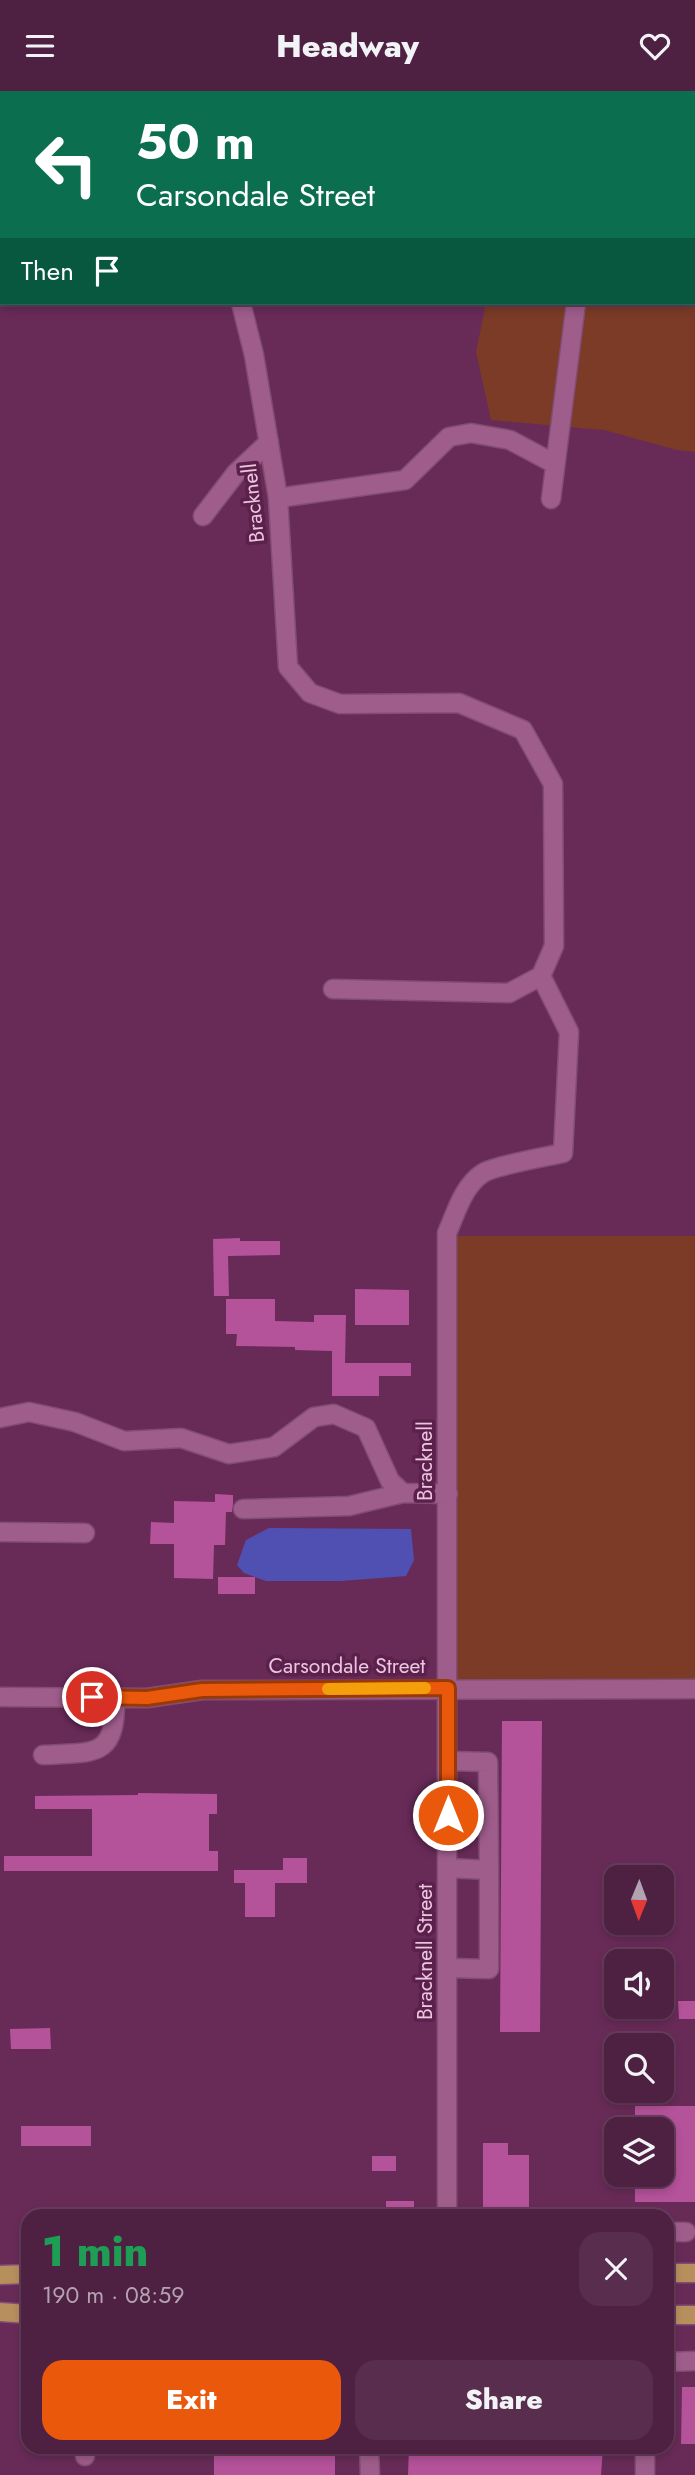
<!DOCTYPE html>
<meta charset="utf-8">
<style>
body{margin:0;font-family:Jost,sans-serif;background:#582d4d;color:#f1f3f6;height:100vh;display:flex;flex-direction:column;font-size:26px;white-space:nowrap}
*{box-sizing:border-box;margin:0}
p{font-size:23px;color:#b3a3b2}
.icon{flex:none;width:38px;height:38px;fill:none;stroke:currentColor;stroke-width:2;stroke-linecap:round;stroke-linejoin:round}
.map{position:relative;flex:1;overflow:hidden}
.sheet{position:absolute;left:21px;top:2118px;width:653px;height:245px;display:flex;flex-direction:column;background:#4e2042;border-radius:21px;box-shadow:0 4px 10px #0003,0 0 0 2px #653e5b}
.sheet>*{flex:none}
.guide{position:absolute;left:0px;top:0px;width:696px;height:214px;box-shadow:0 4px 10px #0003,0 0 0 2px #653e5b;background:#0b6e4f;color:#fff;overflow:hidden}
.needle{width:46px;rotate:181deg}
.tools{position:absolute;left:604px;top:1774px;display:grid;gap:14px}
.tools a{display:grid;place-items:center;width:70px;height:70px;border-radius:14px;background:#4e2042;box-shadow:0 4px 10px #0003,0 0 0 2px #653e5b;font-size:35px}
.pin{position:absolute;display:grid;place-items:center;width:60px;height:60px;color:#fff;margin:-30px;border:4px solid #fff;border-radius:50%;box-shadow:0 2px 7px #0007}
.me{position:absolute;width:77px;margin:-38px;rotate:0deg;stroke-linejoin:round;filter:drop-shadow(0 0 5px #0008)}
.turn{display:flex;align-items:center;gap:24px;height:147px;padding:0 21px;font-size:32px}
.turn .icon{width:91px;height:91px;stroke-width:2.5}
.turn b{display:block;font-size:49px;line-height:60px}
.then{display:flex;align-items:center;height:66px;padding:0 21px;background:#0003;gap:14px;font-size:26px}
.round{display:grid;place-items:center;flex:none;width:74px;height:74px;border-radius:21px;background:#582d4d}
.overview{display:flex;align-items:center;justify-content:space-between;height:119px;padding:0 21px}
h1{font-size:42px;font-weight:800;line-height:52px;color:#1e9e55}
.button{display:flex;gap:14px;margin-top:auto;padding:14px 21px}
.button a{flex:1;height:80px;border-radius:21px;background:#ea580c;color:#fff;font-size:28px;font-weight:800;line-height:80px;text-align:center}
.button a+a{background:#582d4d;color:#f1f3f6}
header{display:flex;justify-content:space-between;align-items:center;height:91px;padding:0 21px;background:#4e2042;font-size:32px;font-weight:800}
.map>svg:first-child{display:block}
.green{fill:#7b3b27}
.water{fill:#4f50b2}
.building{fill:#b4529a}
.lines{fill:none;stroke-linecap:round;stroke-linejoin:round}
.minor-casing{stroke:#814d74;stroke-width:21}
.major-casing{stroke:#814d74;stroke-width:21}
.minor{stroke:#9f5d8c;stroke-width:18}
.major{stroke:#b68f5d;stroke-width:18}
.route-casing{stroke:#983908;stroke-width:18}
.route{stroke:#ea580c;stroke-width:12}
.slow{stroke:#f59e0b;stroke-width:12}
.labels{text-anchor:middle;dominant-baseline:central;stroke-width:7;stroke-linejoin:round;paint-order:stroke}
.street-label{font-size:21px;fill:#ebc6de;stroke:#5c204d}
</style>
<header><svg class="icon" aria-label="menu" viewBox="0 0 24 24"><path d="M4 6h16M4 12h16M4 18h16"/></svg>Headway<svg class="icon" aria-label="heart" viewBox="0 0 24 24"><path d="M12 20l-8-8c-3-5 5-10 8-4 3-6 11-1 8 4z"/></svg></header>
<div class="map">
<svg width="695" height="2384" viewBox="0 0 695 2384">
<rect width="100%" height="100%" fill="#682b58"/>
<!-- green -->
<path class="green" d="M513 0H695V361L677 359 604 339 491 329 476 261 486 212H695V2Z
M456 1145H695V1589H456Z"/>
<!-- water -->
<path class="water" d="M269 1437 411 1438 414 1469 406 1485 341 1490H266L244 1482 237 1474 246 1449Z"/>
<!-- building -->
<path class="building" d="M240 1147V1150H280V1164L228 1165 229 1205H214L213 1148Z
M355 1198 409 1199V1234H355Z
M226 1208H275V1230L314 1231V1224H346L345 1272H411V1285H379V1305H332V1260L295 1259V1256L236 1255 237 1243H226Z
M215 1403 233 1404V1413L232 1421H226L225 1454H214L213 1488 174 1487V1453H150L151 1431 174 1432V1410L215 1411Z
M218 1486H255V1503H218Z
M502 1630H542L540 1941H500Z
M138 1702 217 1703V1723H209V1760H218V1780H4V1765H92V1718H35V1705L138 1704Z
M283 1767H307V1792H275V1826H245V1792H234V1779H283Z
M678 1910H695V1928H679Z
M50 1937 51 1958H11L10 1938Z
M635 2015H695V2111H635V2084H662V2039H635Z
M21 2035H91V2055H21Z
M483 2052H508V2064H529V2117L483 2116Z
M372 2065H396V2080H372Z
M386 2110H414V2124H386Z
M682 2296H695V2353H681Z
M214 2356H335V2384H214Z
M409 2356H603L601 2384H408Z"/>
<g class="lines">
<!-- minor casing -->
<g class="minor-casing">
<path id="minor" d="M214 0V2
M241 212 254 264 278 407 288 576 310 602 340 613 459 612 523 639 553 693 554 855 541 885 569 941 563 1062C545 1066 497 1074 483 1082 463 1095 456 1122 447 1142V2124
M278 407 405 389 449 346 471 342 510 349 555 373
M551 408 576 212
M203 425 236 382 269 351
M333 898 509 902 541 885
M0 1327 29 1321 75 1331 124 1350 181 1347 229 1363 274 1356 314 1326 334 1323 366 1337 390 1390 403 1402 448 1403
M243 1418 349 1415 403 1402
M0 1441 85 1442
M0 1606 147 1607 202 1599 695 1598
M43 1664C94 1661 116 1668 115 1607
M449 1670 488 1671 489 1779
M448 1877 489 1878V1779L448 1777
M667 2141H686
M667 2271 695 2270
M369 2356 370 2384
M645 2356V2384
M85 2365V2356"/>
</g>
<!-- major casing -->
<g class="major-casing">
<path id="major" d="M667 2182H695
M0 2184 28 2183
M0 2221 28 2223
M667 2224H695"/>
</g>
<!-- minor -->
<use href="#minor" class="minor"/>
<!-- major -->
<use href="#major" class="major"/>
</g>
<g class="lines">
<!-- route casing -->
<g class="route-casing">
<path id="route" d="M92 1606 147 1607 202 1599 448 1597V1724"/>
</g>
<!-- route -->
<use href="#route" class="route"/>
<!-- slow -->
<path class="slow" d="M328 1598 425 1597"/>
</g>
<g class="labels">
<!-- street labels -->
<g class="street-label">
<text transform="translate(253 412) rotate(-96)">Bracknell</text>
<text transform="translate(425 1370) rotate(-90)">Bracknell</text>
<text x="347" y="1575">Carsondale Street</text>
<text transform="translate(425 1861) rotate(-90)">Bracknell Street</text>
</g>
</g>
</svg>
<div class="tools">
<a><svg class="needle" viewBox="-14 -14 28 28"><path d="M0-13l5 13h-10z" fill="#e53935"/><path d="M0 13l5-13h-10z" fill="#b3a3b2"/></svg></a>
<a><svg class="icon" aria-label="sound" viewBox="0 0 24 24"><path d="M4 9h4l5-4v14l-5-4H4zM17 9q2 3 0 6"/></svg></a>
<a><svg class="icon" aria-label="search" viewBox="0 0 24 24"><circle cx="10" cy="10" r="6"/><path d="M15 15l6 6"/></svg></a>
<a><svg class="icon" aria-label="layers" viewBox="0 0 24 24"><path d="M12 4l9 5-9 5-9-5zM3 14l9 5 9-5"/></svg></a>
</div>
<div class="pin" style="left:92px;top:1606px;background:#d93025"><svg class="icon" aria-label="arrive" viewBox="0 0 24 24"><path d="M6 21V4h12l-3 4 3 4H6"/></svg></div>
<svg class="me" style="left:448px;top:1724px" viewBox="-20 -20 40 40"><circle r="17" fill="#ea580c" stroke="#fff" stroke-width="3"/><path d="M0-11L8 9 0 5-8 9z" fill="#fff"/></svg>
<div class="guide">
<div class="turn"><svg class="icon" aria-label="left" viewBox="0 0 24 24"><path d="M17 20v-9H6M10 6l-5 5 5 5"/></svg><div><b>50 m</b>Carsondale Street</div></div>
<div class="then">Then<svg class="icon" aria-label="arrive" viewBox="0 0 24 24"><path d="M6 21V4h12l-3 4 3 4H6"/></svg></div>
</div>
<section class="sheet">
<div class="overview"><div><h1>1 min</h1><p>190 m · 08:59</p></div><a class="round"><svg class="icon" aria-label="close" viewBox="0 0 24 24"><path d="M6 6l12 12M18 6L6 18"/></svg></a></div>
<div class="button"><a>Exit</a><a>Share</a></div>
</section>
</div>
